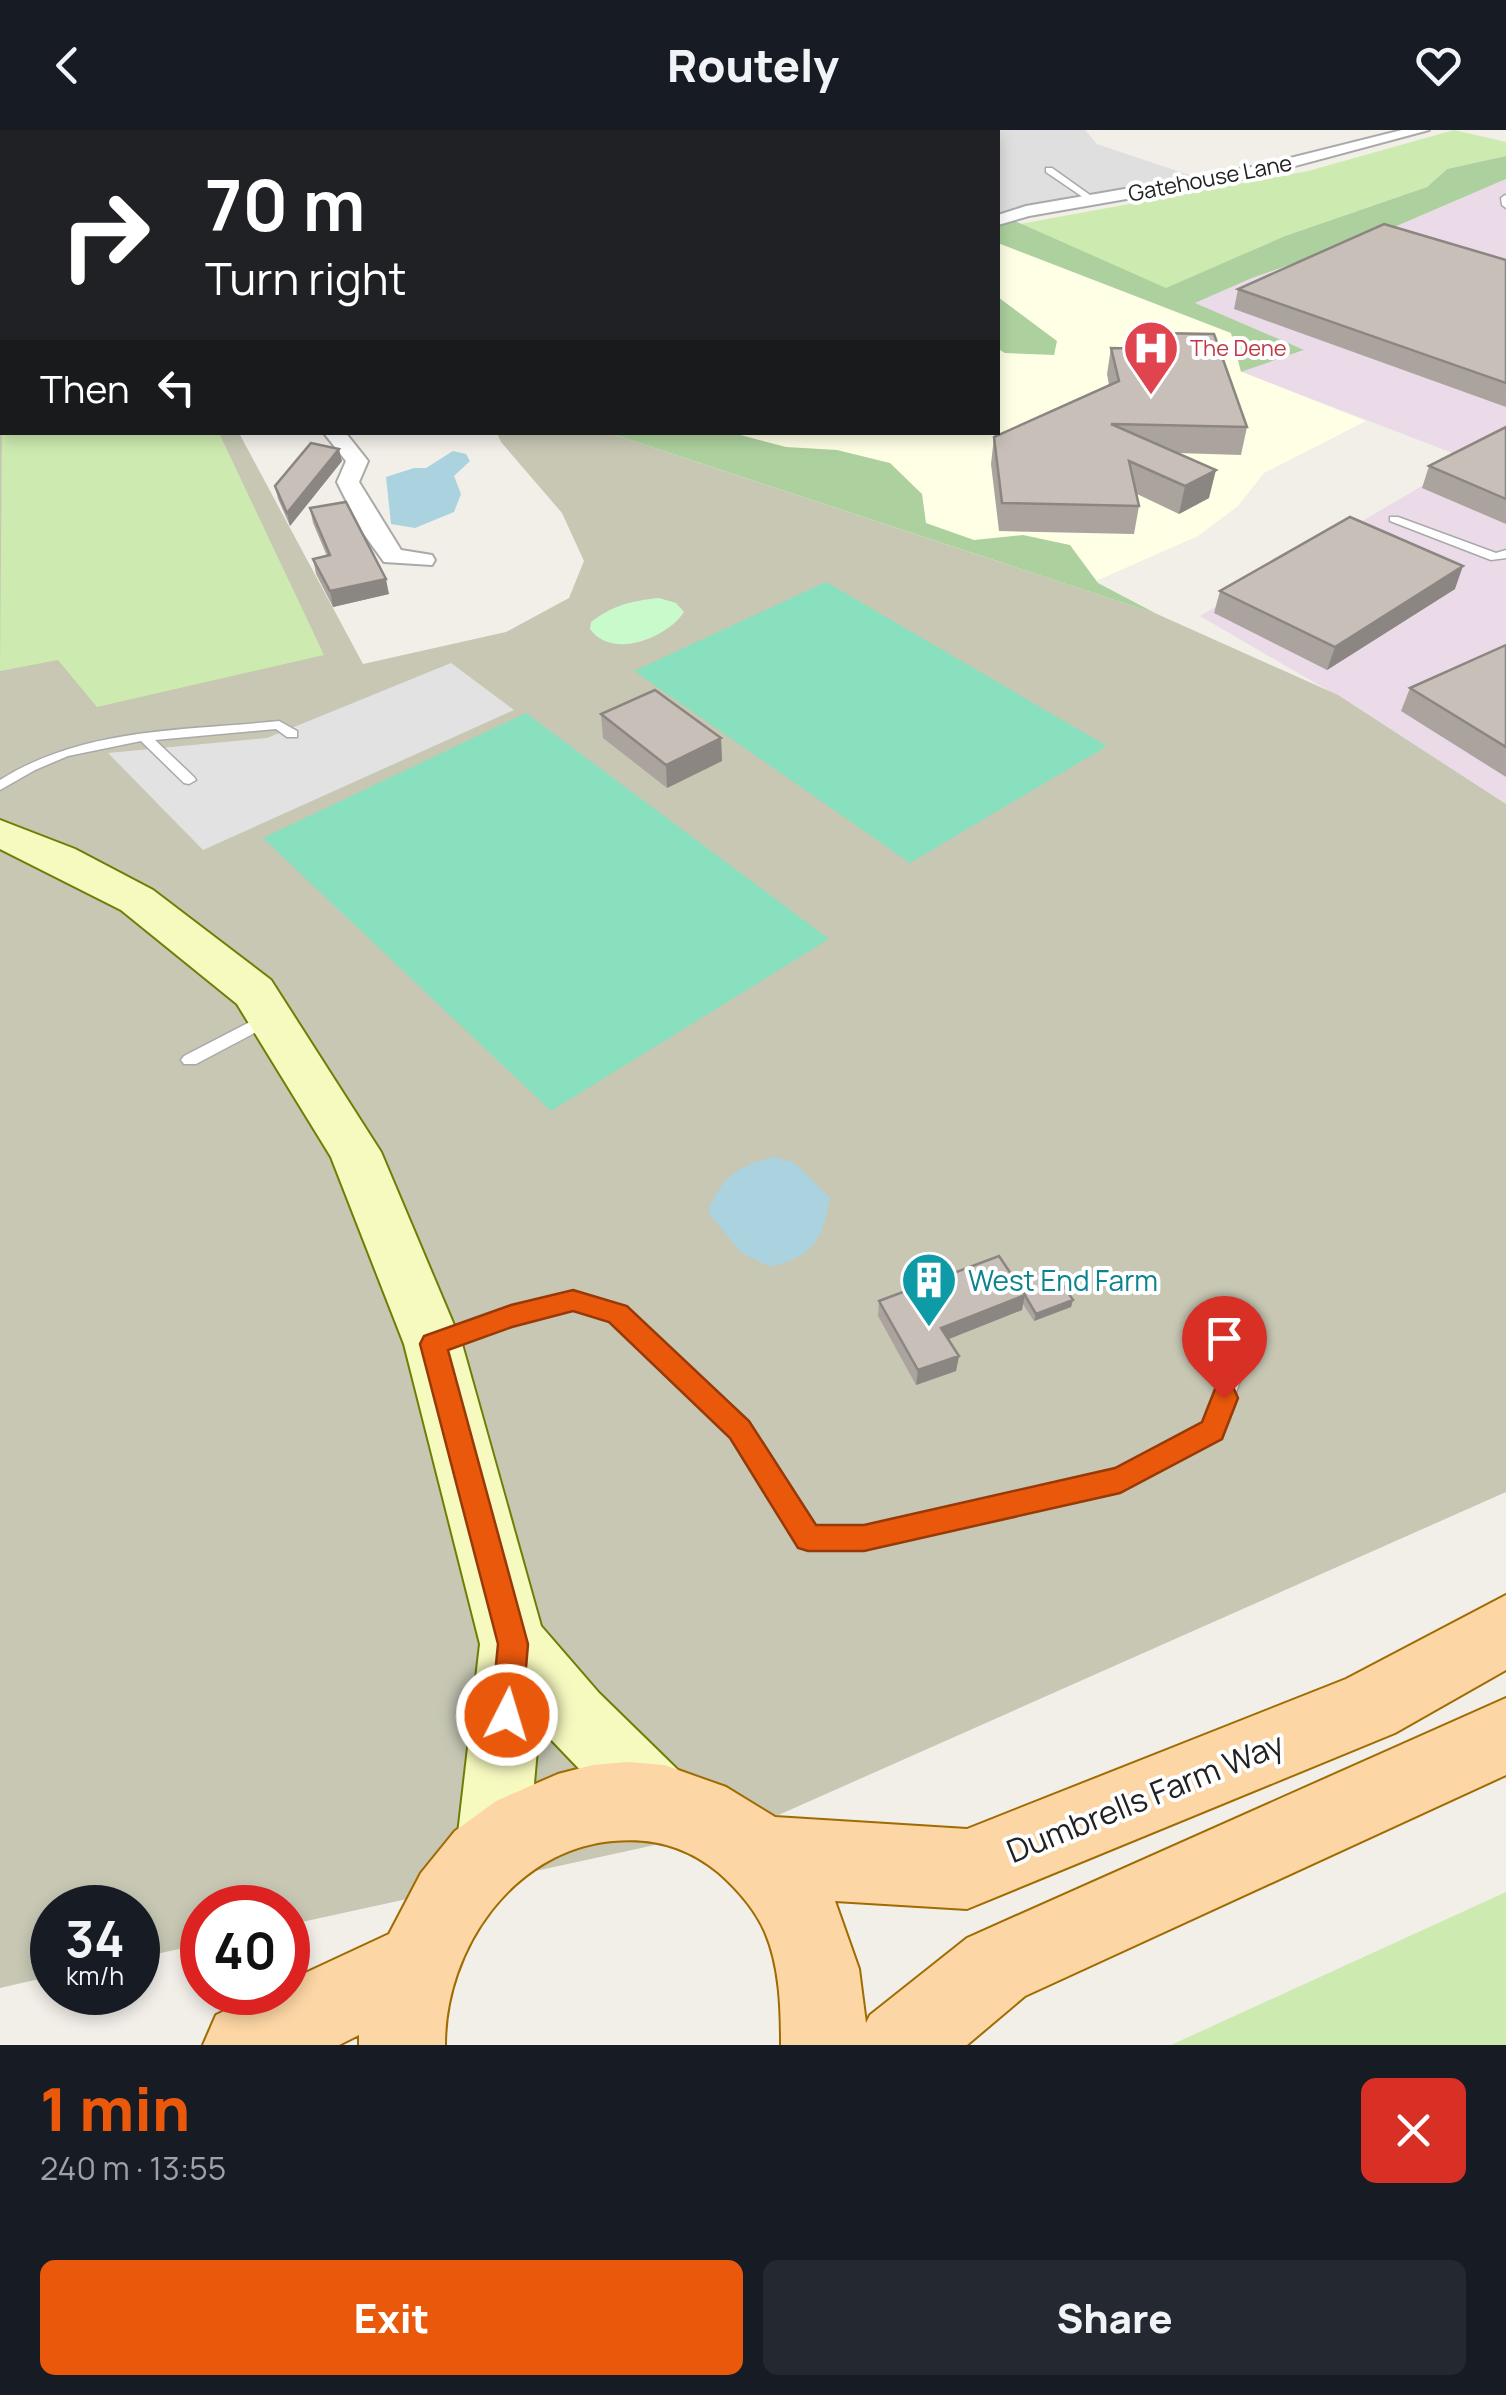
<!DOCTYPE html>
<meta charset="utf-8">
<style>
body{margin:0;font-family:Manrope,sans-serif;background:#242831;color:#f1f3f6;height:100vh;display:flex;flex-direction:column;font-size:38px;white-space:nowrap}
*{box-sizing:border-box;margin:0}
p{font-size:32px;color:#9ea1a6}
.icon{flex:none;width:55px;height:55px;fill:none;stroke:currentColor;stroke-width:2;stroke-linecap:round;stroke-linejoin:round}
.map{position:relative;height:1915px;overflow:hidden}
.panel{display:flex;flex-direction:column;background:#171b24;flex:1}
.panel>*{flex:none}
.banner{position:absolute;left:0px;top:0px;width:1000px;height:305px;box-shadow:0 5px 15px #0003;background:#202124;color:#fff;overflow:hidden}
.speed{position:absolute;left:30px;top:1755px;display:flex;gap:20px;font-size:50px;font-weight:700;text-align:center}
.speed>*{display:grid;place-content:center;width:130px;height:130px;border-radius:50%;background:#171b24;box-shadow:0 5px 15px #0003;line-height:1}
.speed small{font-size:25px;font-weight:400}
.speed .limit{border:15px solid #d22;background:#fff;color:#111}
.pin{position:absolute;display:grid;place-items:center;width:85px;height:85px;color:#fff;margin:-102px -42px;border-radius:50% 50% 50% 0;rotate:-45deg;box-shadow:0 0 10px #0007}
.pin .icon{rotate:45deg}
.me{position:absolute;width:110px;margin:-55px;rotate:5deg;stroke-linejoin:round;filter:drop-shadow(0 0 8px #0008)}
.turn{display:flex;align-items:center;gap:35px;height:210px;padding:0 40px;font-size:45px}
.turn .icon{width:130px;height:130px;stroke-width:2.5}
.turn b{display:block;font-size:70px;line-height:85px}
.then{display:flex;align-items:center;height:95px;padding:0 40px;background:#0003;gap:20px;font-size:38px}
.round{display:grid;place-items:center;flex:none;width:105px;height:105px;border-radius:15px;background:#242831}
.summary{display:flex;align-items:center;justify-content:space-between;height:170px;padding:0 40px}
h1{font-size:60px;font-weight:800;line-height:75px;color:#ea580c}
.action{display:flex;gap:20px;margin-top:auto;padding:20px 40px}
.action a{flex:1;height:115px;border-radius:15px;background:#ea580c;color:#fff;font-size:40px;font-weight:800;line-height:115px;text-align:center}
.action a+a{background:#242831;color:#f1f3f6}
header{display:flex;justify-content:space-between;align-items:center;height:130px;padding:0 40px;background:#171b24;font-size:45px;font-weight:800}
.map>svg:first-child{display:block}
.residential{fill:#e0dfdf}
.industrial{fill:#ebdbe8}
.education{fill:#ffffe5}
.construction{fill:#c7c7b4}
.grass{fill:#cdebb0}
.forest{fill:#add19e}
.park{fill:#c8facc}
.pitch{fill:#88e0be}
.parking{fill:#e2e2e2}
.water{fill:#aad3df}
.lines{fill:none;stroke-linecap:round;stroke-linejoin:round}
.lane-casing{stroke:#a9a9a9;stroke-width:3}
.street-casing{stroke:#a9a9a9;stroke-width:4}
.secondary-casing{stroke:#707d05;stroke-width:4}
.primary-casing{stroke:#a06b00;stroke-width:4}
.lane{fill:#fff;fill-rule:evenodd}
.street{fill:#fff;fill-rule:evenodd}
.secondary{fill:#f7fabf;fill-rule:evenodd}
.primary{fill:#fcd6a4;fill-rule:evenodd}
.wall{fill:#aba49e}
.shaded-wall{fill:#8b8681}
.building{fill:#c7bfb8;stroke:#8b8681;stroke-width:2.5}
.route{fill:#ea580c;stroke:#983908;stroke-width:2.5}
.labels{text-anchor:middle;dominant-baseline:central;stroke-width:8;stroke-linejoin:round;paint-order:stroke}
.far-street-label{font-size:22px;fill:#222;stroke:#fff}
.far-health-label{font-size:22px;fill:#be3a42;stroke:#fff;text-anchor:start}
.culture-label{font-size:28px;fill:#0d838f;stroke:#fff;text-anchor:start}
.near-street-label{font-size:32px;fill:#222;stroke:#fff}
</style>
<header><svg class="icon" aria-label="back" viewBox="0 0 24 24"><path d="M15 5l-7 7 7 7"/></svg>Routely<svg class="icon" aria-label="heart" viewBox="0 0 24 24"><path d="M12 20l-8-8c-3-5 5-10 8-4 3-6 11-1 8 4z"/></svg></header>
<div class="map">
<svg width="1506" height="1915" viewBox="0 0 1506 1915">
<rect width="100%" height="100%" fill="#f2efe9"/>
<!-- residential -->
<path class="residential" d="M970 0H1085L1097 14 1204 50 998 90V2Z"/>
<!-- industrial -->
<path class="industrial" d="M1506 49V674L1353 575 1200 486 1468 329 1241 242 1302 221 1193 174 1252 148 1378 104Z"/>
<!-- education -->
<path class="education" d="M998 113 1231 203 1242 242 1366 291 1264 343 1238 376 1198 406 1080 458 596 303 998 302Z"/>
<!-- construction -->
<path class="construction" d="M0 281 2 302 239 303 363 534 506 502 569 468 584 431 562 383 501 312 497 303H609L1157 484 1338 565 1506 674V1362L765 1691 288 1795V1778H202V1814L138 1828V1778H52V1846L0 1858Z"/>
<!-- grass -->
<path class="grass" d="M1454 0 1506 12V26L1447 39 1427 57 1285 106 1166 159 1020 94 1308 41Z
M2 296V302L219 303 324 525 97 577 58 530 0 541Z
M1506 1762V1915H1171Z"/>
<!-- forest -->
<path class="forest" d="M1506 26V49L1378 104 1252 148 1195 173 1304 220 1241 242 1231 203 998 113V90L1006 87 1166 158 1285 106 1427 57 1447 39Z
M998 167 1057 211 1054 225 1005 223 998 219Z
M609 303H733L786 317 837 320 890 333 922 364 926 393 974 410 1023 405 1070 415 1098 453 1157 484Z"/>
<!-- park -->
<path class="park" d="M659 468 676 473 684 482C667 508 612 530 590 499L591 492C613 475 631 471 659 468Z"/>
<!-- pitch -->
<path class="pitch" d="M826 452 1107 616 910 733 634 541Z
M526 583 829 809 551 981 263 708Z"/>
<!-- parking -->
<path class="parking" d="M451 533 514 580 203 720 108 623 267 608Z"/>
<!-- water -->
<path class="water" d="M453 321 466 324 470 331 454 346 461 364 454 382 415 398 391 394 386 347 414 338H426Z
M774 1027 795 1033 830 1068C821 1113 814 1125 770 1137L741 1122 708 1082C722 1046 737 1037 774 1027Z"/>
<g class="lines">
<!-- lane casing -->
<g class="lane-casing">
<path id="lane" d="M1046 38H1052L1097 70 1090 72 1046 42Z
M1505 65 1506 66V78L1502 75 1501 68Z
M1390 387H1398L1496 423 1506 420V428L1491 430 1390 391Z
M279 591 297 601V607H287L276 599 155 610 194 647 196 650 189 654 184 653 141 611 68 626 35 640 0 660V650C84 597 183 601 279 591Z
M271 881 279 887 277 891 196 934H184L181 930 184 926Z
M573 1162 625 1177 746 1293 814 1398H864L1116 1341 1204 1295 1229 1229 1236 1226 1243 1229 1246 1235 1219 1308 1120 1360 864 1418H808L800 1415 732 1307 612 1189 573 1178 512 1194 438 1221 431 1218 428 1212 431 1206 511 1178Z"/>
</g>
<!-- street casing -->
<g class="street-casing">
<path id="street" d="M1402 0H1429L1258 46 1029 86 998 95V85L1026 76 1258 36Z
M323 302H345L368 331 359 352 401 420 432 425 435 430 432 435 384 432 361 400 337 352 346 331Z"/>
</g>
<!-- secondary casing -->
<g class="secondary-casing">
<path id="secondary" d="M0 690 75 719 153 760 271 850 381 1022 462 1214 541 1496 599 1563 684 1646 694 1671 684 1696 659 1706 634 1696 539 1597 528 1721 518 1747 492 1757 466 1747 456 1721 480 1514 404 1214 331 1027 237 874 121 780 0 719Z"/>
</g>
<!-- primary casing -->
<g class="primary-casing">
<path id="primary" d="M1506 1465V1540L1395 1603 967 1779 835 1771 859 1839 866 1893 870 1885 967 1808 1506 1568V1645L1025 1866 967 1915H781C781 1878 780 1837 765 1802 755 1779 737 1759 719 1743 688 1717 653 1707 613 1711 513 1720 445 1819 445 1915H359V1905L339 1915H203L216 1885 263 1862H288V1851L389 1804 421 1743 455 1701 496 1671 558 1644 593 1635 628 1632 664 1635 726 1657 775 1687 967 1699 1346 1549Z"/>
</g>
<!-- lane -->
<use href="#lane" class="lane"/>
<!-- street -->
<use href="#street" class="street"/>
<!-- secondary -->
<use href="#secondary" class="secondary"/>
<!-- primary -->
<use href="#primary" class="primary"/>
</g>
<!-- wall -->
<path class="wall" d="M1506 130V277L1234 179 1238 159Z
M1154 203 1247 297 1241 325 1177 323 1209 368 1179 384 1137 364 1139 376 1134 404 999 401 991 334 994 307 1109 255 1107 244 1111 218H1151Z
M1506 297V394L1422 358 1429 336Z
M342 331 290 396 278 369 275 356Z
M310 378 389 464 333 477 316 444 313 429 327 426 313 393Z
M1455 459 1327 540 1214 483 1220 461Z
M1506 515V647L1401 581 1410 558Z
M601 584 721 608 722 631 667 658 603 608Z
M1017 1152 1073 1170 1071 1177 1034 1191 1023 1174 1022 1180 948 1209 959 1226 956 1241 916 1255 878 1186 879 1171Z"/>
<!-- shaded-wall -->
<path class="shaded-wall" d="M339 319 342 331 290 396 287 383Z
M1216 340 1209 368 1179 384 1185 356Z
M1463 436 1455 459 1327 540 1335 517Z
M386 449 389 464 333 477 330 461Z
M721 608 722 631 667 658 666 635Z
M1025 1165 1022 1180 939 1213 941 1198Z
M1073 1170 1071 1177 1034 1191 1036 1184Z
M959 1226 956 1241 916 1255 918 1240Z"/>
<!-- building -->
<path class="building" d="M408 0H585L590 2H396Z
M1384 94 1506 130V253L1238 159Z
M1154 203 1214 204 1247 297 1111 294 1216 340 1185 356 1129 331 1139 376 1002 373 994 307 1119 251 1111 218 1158 219Z
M1506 297V369L1429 336Z
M311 313 339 319 287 383 275 356Z
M346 372 386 449 330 461 313 429 330 425 310 378Z
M1350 387 1463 436 1335 517 1220 461Z
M1506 515V617L1410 558Z
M655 560 721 608 666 635 601 584Z
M999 1126 1025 1165 941 1198 959 1226 918 1240 879 1171Z
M1052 1139 1073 1170 1036 1184 1017 1152Z"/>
<!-- route -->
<path class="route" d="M573 1160 627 1176 749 1291 816 1395H864L1115 1338 1202 1292 1215 1259 1224 1256 1234 1259 1238 1268 1222 1309 1120 1363 864 1421H808L798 1418 730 1308 609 1192 573 1181 512 1197 448 1220 528 1514 522 1585 518 1596 507 1601 496 1596 491 1585 498 1514 420 1214 424 1206 511 1175Z"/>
<!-- icons -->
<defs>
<g id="hospital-pin" transform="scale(2.875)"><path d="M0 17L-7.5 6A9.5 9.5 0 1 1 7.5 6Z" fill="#e0444e" stroke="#fff"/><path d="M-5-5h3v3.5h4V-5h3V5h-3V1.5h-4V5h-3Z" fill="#fff"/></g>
<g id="building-pin" transform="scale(2.875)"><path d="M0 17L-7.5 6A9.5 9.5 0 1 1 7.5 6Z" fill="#0f9aa8" stroke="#fff"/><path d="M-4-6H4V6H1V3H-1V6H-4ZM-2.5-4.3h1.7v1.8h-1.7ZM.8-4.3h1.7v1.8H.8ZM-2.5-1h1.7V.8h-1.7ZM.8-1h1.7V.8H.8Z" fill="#fff"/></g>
</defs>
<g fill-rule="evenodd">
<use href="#hospital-pin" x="1151" y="218"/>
<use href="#building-pin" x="929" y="1150"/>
</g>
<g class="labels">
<!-- far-street labels -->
<g class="far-street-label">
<text transform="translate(1210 48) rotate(-11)">Gatehouse Lane</text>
</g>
<!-- far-health labels -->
<g class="far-health-label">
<text x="1190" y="218">The Dene</text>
</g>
<!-- culture labels -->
<g class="culture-label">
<text x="968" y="1150">West End Farm</text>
</g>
<!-- near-street labels -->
<g class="near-street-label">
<text transform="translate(1145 1667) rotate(-22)">Dumbrells Farm Way</text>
</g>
</g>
</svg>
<div class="speed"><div>34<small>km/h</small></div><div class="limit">40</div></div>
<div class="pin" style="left:1224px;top:1268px;background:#d93025"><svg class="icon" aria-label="arrive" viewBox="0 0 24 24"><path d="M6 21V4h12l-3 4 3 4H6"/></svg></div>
<svg class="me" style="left:507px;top:1585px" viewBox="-20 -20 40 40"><circle r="17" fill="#ea580c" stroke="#fff" stroke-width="3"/><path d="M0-11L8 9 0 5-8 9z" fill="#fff"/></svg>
<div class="banner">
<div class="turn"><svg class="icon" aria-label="right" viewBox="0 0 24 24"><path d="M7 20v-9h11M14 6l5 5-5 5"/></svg><div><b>70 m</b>Turn right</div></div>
<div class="then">Then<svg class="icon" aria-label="left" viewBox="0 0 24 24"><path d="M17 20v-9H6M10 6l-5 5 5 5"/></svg></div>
</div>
</div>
<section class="panel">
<div class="summary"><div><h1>1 min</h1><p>240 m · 13:55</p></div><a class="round" style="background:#d93025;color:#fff"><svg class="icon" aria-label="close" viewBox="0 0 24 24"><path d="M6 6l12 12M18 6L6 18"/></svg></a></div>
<div class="action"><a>Exit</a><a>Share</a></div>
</section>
